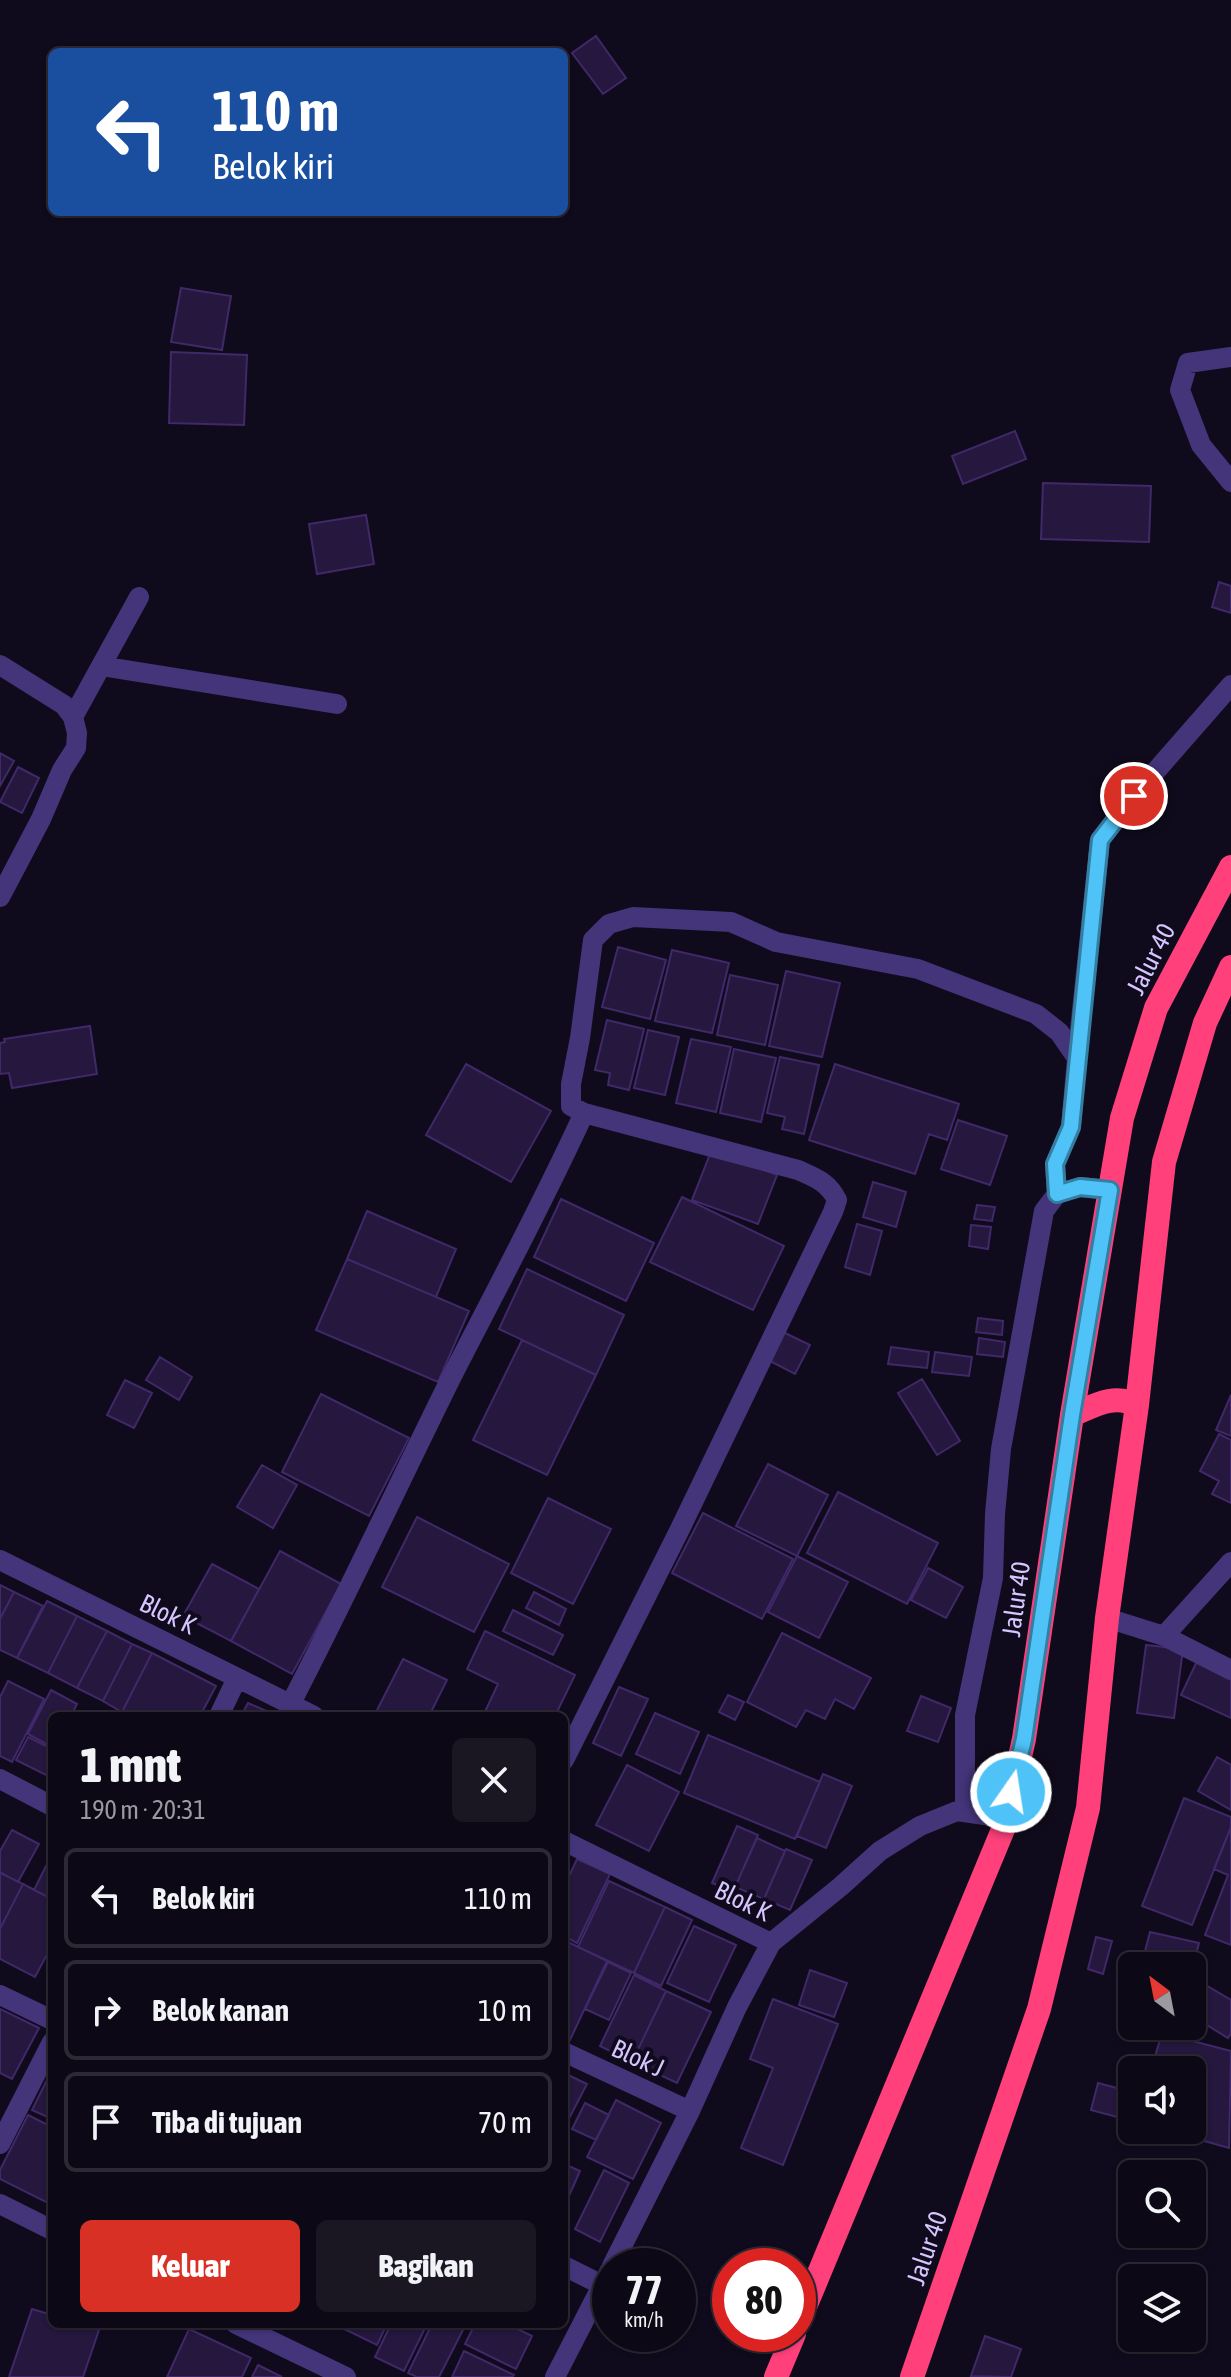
<!DOCTYPE html>
<html lang="id">
<meta charset="utf-8">
<style>
body{margin:0;font-family:"Asap Condensed",sans-serif;background:#1a1622;color:#f1f3f6;height:100vh;display:flex;flex-direction:column;font-size:30px;white-space:nowrap}
*{box-sizing:border-box;margin:0}
p{font-size:26px;color:#9a9aa0}
.icon{flex:none;width:44px;height:44px;fill:none;stroke:currentColor;stroke-width:2;stroke-linecap:round;stroke-linejoin:round}
.map{position:relative;flex:1;overflow:hidden}
.sheet{position:absolute;left:48px;top:1712px;width:520px;height:616px;display:flex;flex-direction:column;background:#0c0815;border-radius:12px;box-shadow:0 2px 6px #0004,0 0 0 2px #2c2934}
.sheet>*{flex:none}
.hud{position:absolute;left:48px;top:48px;width:520px;height:168px;border-radius:12px;box-shadow:0 2px 6px #0004,0 0 0 2px #2c2934;background:#1a4fa0;color:#fff;overflow:hidden}
.needle{width:52px;rotate:328deg}
.fabs{position:absolute;left:1118px;top:1952px;display:grid;gap:16px}
.fabs a{display:grid;place-items:center;width:88px;height:88px;border-radius:12px;background:#0c0815;box-shadow:0 2px 6px #0004,0 0 0 2px #2c2934;font-size:40px}
.speed{position:absolute;left:592px;top:2248px;display:flex;gap:16px;font-size:40px;font-weight:700;text-align:center}
.speed>*{display:grid;place-content:center;width:104px;height:104px;border-radius:50%;background:#0c0815;box-shadow:0 2px 6px #0004,0 0 0 2px #2c2934;line-height:1}
.speed small{font-size:20px;font-weight:400}
.speed .limit{border:12px solid #d22;background:#fff;color:#111}
.pin{position:absolute;display:grid;place-items:center;width:68px;height:68px;color:#fff;margin:-34px;border:4px solid #fff;border-radius:50%;box-shadow:0 2px 8px #0007}
.me{position:absolute;width:88px;margin:-44px;rotate:13deg;stroke-linejoin:round;filter:drop-shadow(0 0 6px #0008)}
.turn{display:flex;align-items:center;gap:28px;height:168px;padding:0 32px;font-size:36px}
.turn .icon{width:104px;height:104px;stroke-width:2.5}
.turn b{display:block;font-size:56px;line-height:68px}
.round{display:grid;place-items:center;flex:none;width:84px;height:84px;border-radius:12px;background:#1a1622}
.headline{display:flex;align-items:center;justify-content:space-between;height:136px;padding:0 32px}
h1{font-size:48px;font-weight:800;line-height:60px}
.cta{display:flex;gap:16px;margin-top:auto;padding:16px 32px}
.cta a{flex:1;height:92px;border-radius:12px;background:#d93025;color:#fff;font-size:32px;font-weight:800;line-height:92px;text-align:center}
.cta a+a{background:#1a1622;color:#f1f3f6}
ul{padding:0;list-style:none}
li{display:flex;align-items:center;gap:24px;height:100px;margin:0 16px 12px;padding:0 16px;border:4px solid #2c2934;border-radius:12px}
li div{flex:1}
li b{display:block;font-size:30px}
li em{font-style:normal}
.map>svg:first-child{display:block}
.building{fill:#25173d;stroke:#402869;stroke-width:2}
.lines{fill:none;stroke-linecap:round;stroke-linejoin:round}
.minor{stroke:#44357b;stroke-width:20}
.highway{stroke:#ff407b;stroke-width:24}
.route-casing{stroke:#337fa1;stroke-width:20}
.route{stroke:#4fc3f7;stroke-width:14}
.labels{text-anchor:middle;dominant-baseline:central;stroke-width:8;stroke-linejoin:round;paint-order:stroke}
.street-label{font-size:26px;fill:#d6c5ff;stroke:#100b1c}
</style>
<div class="map">
<svg width="1231" height="2377" viewBox="0 0 1231 2377">
<rect width="100%" height="100%" fill="#100b1c"/>
<!-- building -->
<path class="building" d="M596 36 626 78 603 94 572 53Z
M181 288 231 296 222 350 171 342Z
M171 352 247 355 244 425 169 423Z
M1015 431 1026 459 963 484 952 456Z
M1043 483 1151 486 1149 542 1041 539Z
M366 515 374 564 317 574 309 524Z
M1219 582 1231 586V613L1212 607Z
M0 753 14 761 0 786Z
M18 767 39 778 22 813 0 802Z
M618 947 666 960 650 1019 602 1007Z
M672 950 729 963 712 1033 655 1021Z
M786 971 840 983 822 1057 769 1046Z
M730 975 778 985 765 1045 717 1035Z
M607 1020 644 1029 629 1090 608 1085 610 1073 595 1070Z
M90 1026 97 1074 12 1088 9 1073 0 1074V1043L5 1042 4 1039Z
M648 1030 679 1037 665 1095 634 1088Z
M691 1039 731 1047 716 1112 676 1103Z
M734 1049 776 1058 761 1122 720 1113Z
M780 1057 819 1065 804 1134 782 1129 785 1117 767 1113Z
M466 1064 551 1111 511 1182 426 1135Z
M835 1064 959 1104 947 1140 929 1134 915 1174 809 1140Z
M958 1120 1007 1136 990 1185 941 1169Z
M712 1149 777 1175 758 1224 692 1200Z
M873 1182 906 1192 896 1227 863 1217Z
M682 1197 784 1246 753 1310 650 1262Z
M561 1199 654 1243 626 1301 534 1257Z
M977 1205 995 1207 992 1221 974 1219Z
M367 1211 456 1249 436 1297 347 1259Z
M857 1224 882 1231 870 1275 845 1267Z
M971 1225 991 1227 988 1249 969 1246Z
M347 1259 469 1311 438 1382 316 1330Z
M527 1269 624 1315 596 1375 499 1329Z
M978 1318 1003 1321 1002 1335 976 1332Z
M783 1332 810 1345 795 1374 768 1360Z
M979 1338 1005 1342 1003 1357 977 1354Z
M522 1340 596 1375 547 1475 473 1440Z
M891 1347 929 1352 927 1368 888 1364Z
M935 1352 972 1357 969 1376 932 1372Z
M160 1357 192 1377 179 1400 146 1380Z
M922 1379 960 1441 937 1455 898 1393Z
M125 1380 152 1393 134 1428 107 1415Z
M321 1394 409 1438 369 1516 282 1472Z
M1231 1395V1436L1216 1430Z
M1219 1434 1231 1440V1503L1212 1494 1219 1481 1200 1471Z
M768 1464 828 1495 797 1556 736 1526Z
M262 1465 297 1485 273 1528 237 1507Z
M838 1492 938 1543 907 1604 807 1553Z
M548 1498 611 1529 573 1604 511 1573Z
M703 1513 793 1559 762 1619 672 1573Z
M417 1517 509 1564 474 1632 382 1587Z
M280 1551 341 1584 292 1674 231 1641Z
M797 1556 848 1582 819 1638 768 1612Z
M212 1564 259 1589 231 1641 183 1616Z
M928 1568 963 1587 946 1618 911 1600Z
M0 1585 14 1592 0 1619Z
M14 1592 43 1606 17 1658 0 1650V1619Z
M534 1592 566 1609 559 1625 526 1608Z
M47 1601 77 1616 48 1673 17 1658Z
M513 1610 563 1635 553 1655 503 1631Z
M77 1616 107 1631 77 1688 48 1673Z
M107 1631 132 1644 103 1701 77 1688Z
M485 1631 575 1675 555 1716H483L498 1684 467 1669Z
M782 1633 871 1678 854 1709 835 1699 825 1719 806 1710 796 1727 747 1702Z
M132 1644 152 1653 122 1712 103 1701Z
M1146 1645 1183 1649 1174 1718 1137 1713Z
M152 1653 216 1686 200 1716H131L122 1712Z
M403 1659 447 1680 429 1716H374Z
M1197 1661 1231 1677V1718L1181 1695Z
M8 1681 44 1699 12 1762 0 1756V1697Z
M619 1687 648 1699 621 1756 593 1743Z
M51 1690 77 1704 71 1716H52V1747L28 1734Z
M728 1695 744 1702 735 1720 719 1712Z
M921 1696 951 1708 938 1742 907 1731Z
M248 1703 278 1716H241Z
M655 1713 699 1732 680 1774 636 1754Z
M708 1735 820 1782 795 1839 684 1793Z
M28 1737 52 1749V1778L16 1760Z
M1217 1757 1231 1765V1810L1198 1791Z
M627 1765 679 1792 649 1851 596 1825Z
M823 1774 852 1786 826 1848 797 1836Z
M1184 1798 1231 1817V1827L1192 1925 1142 1906Z
M737 1826 758 1835 733 1892 712 1883Z
M1231 1827V1945L1205 1935 1228 1875 1214 1869Z
M12 1830 39 1844 18 1882 0 1872V1851Z
M757 1838 785 1851 764 1899 735 1887Z
M786 1849 812 1860 790 1910 764 1899Z
M52 1854V1899L34 1890Z
M577 1859 610 1874 577 1943 564 1936V1887Z
M0 1873 23 1884 0 1929Z
M609 1881 665 1907 634 1973 578 1947Z
M23 1884 52 1899V1945L35 1977 0 1959V1929Z
M665 1907 692 1920 661 1986 634 1973Z
M694 1926 736 1945 709 2002 667 1983Z
M1150 1932 1199 1943 1193 1967 1144 1955Z
M1096 1937 1112 1941 1103 1974 1088 1969Z
M570 1943 607 1961 570 2040 564 2037V1955Z
M608 1962 631 1973 609 2020 585 2009Z
M810 1970 847 1983 834 2017 799 2005Z
M634 1975 666 1991 632 2062 600 2046Z
M1192 1977 1231 2000V2033L1228 2038 1192 2016Z
M666 1991 711 2012 677 2083 632 2062Z
M773 1999 838 2024 783 2165 741 2148 773 2068 750 2059Z
M0 2009 39 2028 12 2079 0 2073Z
M1162 2033 1231 2051 1229 2148 1165 2130H1192V2070H1151Z
M52 2070V2119L32 2110Z
M564 2073 587 2084 564 2128Z
M1098 2083 1132 2092V2121L1091 2110Z
M616 2100 661 2123 633 2179 587 2157Z
M585 2103 609 2115 596 2140 572 2129Z
M28 2115 52 2127V2205L0 2179V2170Z
M564 2164 580 2171 565 2205 564 2204Z
M604 2170 629 2183 600 2242 575 2229Z
M32 2309 52 2315V2324H79L99 2330 83 2377H9Z
M334 2324H387L377 2345Z
M391 2324H427L404 2371 375 2357Z
M432 2324H466L439 2377H417L408 2373Z
M475 2324H507L532 2336 516 2369 465 2344Z
M189 2329 251 2358 242 2377H167Z
M985 2336 1021 2349 1011 2377 971 2376Z
M464 2351 514 2375 512 2377H452Z
M258 2365 282 2377H252Z"/>
<g class="lines">
<!-- minor -->
<path class="minor" d="M1231 357 1188 363 1180 390 1201 445 1231 482
M0 665 64 705 73 717 77 733 76 748 62 770 41 819 0 897
M101 666 337 704
M73 717 139 597
M1077 1058 1100 840 1134 796 1231 685
M0 1560 314 1716
M1107 1618 1164 1636 1231 1670
M1164 1636 1231 1562
M290 1705C346 1597 397 1487 451 1378 496 1290 543 1203 584 1113L571 1106V1084L580 1038 593 940 609 924 633 917 731 922 776 942 918 969 1036 1014 1059 1032 1077 1058 1071 1127 1055 1164 1057 1194
M219 1716 237 1678
M564 1760 679 1531 833 1212 837 1200C828 1182 816 1178 798 1170L584 1113
M0 1779 52 1806
M965 1812V1715L993 1578 995 1514 1001 1449 1044 1211 1057 1194 1080 1187 1110 1190
M564 1841 771 1943
M0 1995 52 2020
M564 2052 690 2111
M0 2144 52 2042
M0 2204 52 2230
M564 2266 602 2285
M612 2266 690 2111 737 2007 771 1943 840 1887 880 1851 920 1826 957 1811 1005 1818
M236 2324 346 2377
M555 2377 610 2270"/>
<!-- highway -->
<path class="highway" d="M1072 1415C1094 1406 1113 1393 1137 1405
M798 2324 1004 1827 1024 1739 1072 1415 1122 1118 1156 1008 1231 867
M776 2377 794 2334
M912 2377 1039 2009 1088 1808 1107 1618 1137 1405 1164 1162 1205 1023 1231 967"/>
</g>
<g class="lines">
<!-- route casing -->
<g class="route-casing">
<path id="route" d="M1011 1792 1024 1739 1072 1415 1110 1190 1080 1187 1057 1194 1055 1164 1071 1127 1100 840 1134 796"/>
</g>
<!-- route -->
<use href="#route" class="route"/>
</g>
<g class="labels">
<!-- street labels -->
<g class="street-label">
<text transform="translate(1151 959) rotate(-63)">Jalur 40</text>
<text transform="translate(1016 1599) rotate(-82)">Jalur 40</text>
<text transform="translate(168 1614) rotate(26)">Blok K</text>
<text transform="translate(743 1901) rotate(26)">Blok K</text>
<text transform="translate(638 2058) rotate(25)">Blok J</text>
<text transform="translate(927 2248) rotate(-71)">Jalur 40</text>
</g>
</g>
</svg>
<div class="fabs">
<a><svg class="needle" viewBox="-14 -14 28 28"><path d="M0-13l5 13h-10z" fill="#e53935"/><path d="M0 13l5-13h-10z" fill="#9a9aa0"/></svg></a>
<a><svg class="icon" aria-label="sound" viewBox="0 0 24 24"><path d="M4 9h4l5-4v14l-5-4H4zM17 9q2 3 0 6"/></svg></a>
<a><svg class="icon" aria-label="search" viewBox="0 0 24 24"><circle cx="10" cy="10" r="6"/><path d="M15 15l6 6"/></svg></a>
<a><svg class="icon" aria-label="layers" viewBox="0 0 24 24"><path d="M12 4l9 5-9 5-9-5zM3 14l9 5 9-5"/></svg></a>
</div>
<div class="speed"><div>77<small>km/h</small></div><div class="limit">80</div></div>
<div class="pin" style="left:1134px;top:796px;background:#d93025"><svg class="icon" aria-label="arrive" viewBox="0 0 24 24"><path d="M6 21V4h12l-3 4 3 4H6"/></svg></div>
<svg class="me" style="left:1011px;top:1792px" viewBox="-20 -20 40 40"><circle r="17" fill="#4fc3f7" stroke="#fff" stroke-width="3"/><path d="M0-11L8 9 0 5-8 9z" fill="#fff"/></svg>
<div class="hud">
<div class="turn"><svg class="icon" aria-label="left" viewBox="0 0 24 24"><path d="M17 20v-9H6M10 6l-5 5 5 5"/></svg><div><b>110 m</b>Belok kiri</div></div>
</div>
<section class="sheet">
<div class="headline"><div><h1>1 mnt</h1><p>190 m · 20:31</p></div><a class="round"><svg class="icon" aria-label="close" viewBox="0 0 24 24"><path d="M6 6l12 12M18 6L6 18"/></svg></a></div>
<ul>
<li><svg class="icon" aria-label="left" viewBox="0 0 24 24"><path d="M17 20v-9H6M10 6l-5 5 5 5"/></svg><div><b>Belok kiri</b></div><em>110 m</em></li>
<li><svg class="icon" aria-label="right" viewBox="0 0 24 24"><path d="M7 20v-9h11M14 6l5 5-5 5"/></svg><div><b>Belok kanan</b></div><em>10 m</em></li>
<li><svg class="icon" aria-label="arrive" viewBox="0 0 24 24"><path d="M6 21V4h12l-3 4 3 4H6"/></svg><div><b>Tiba di tujuan</b></div><em>70 m</em></li>
</ul>
<div class="cta"><a>Keluar</a><a>Bagikan</a></div>
</section>
</div>
